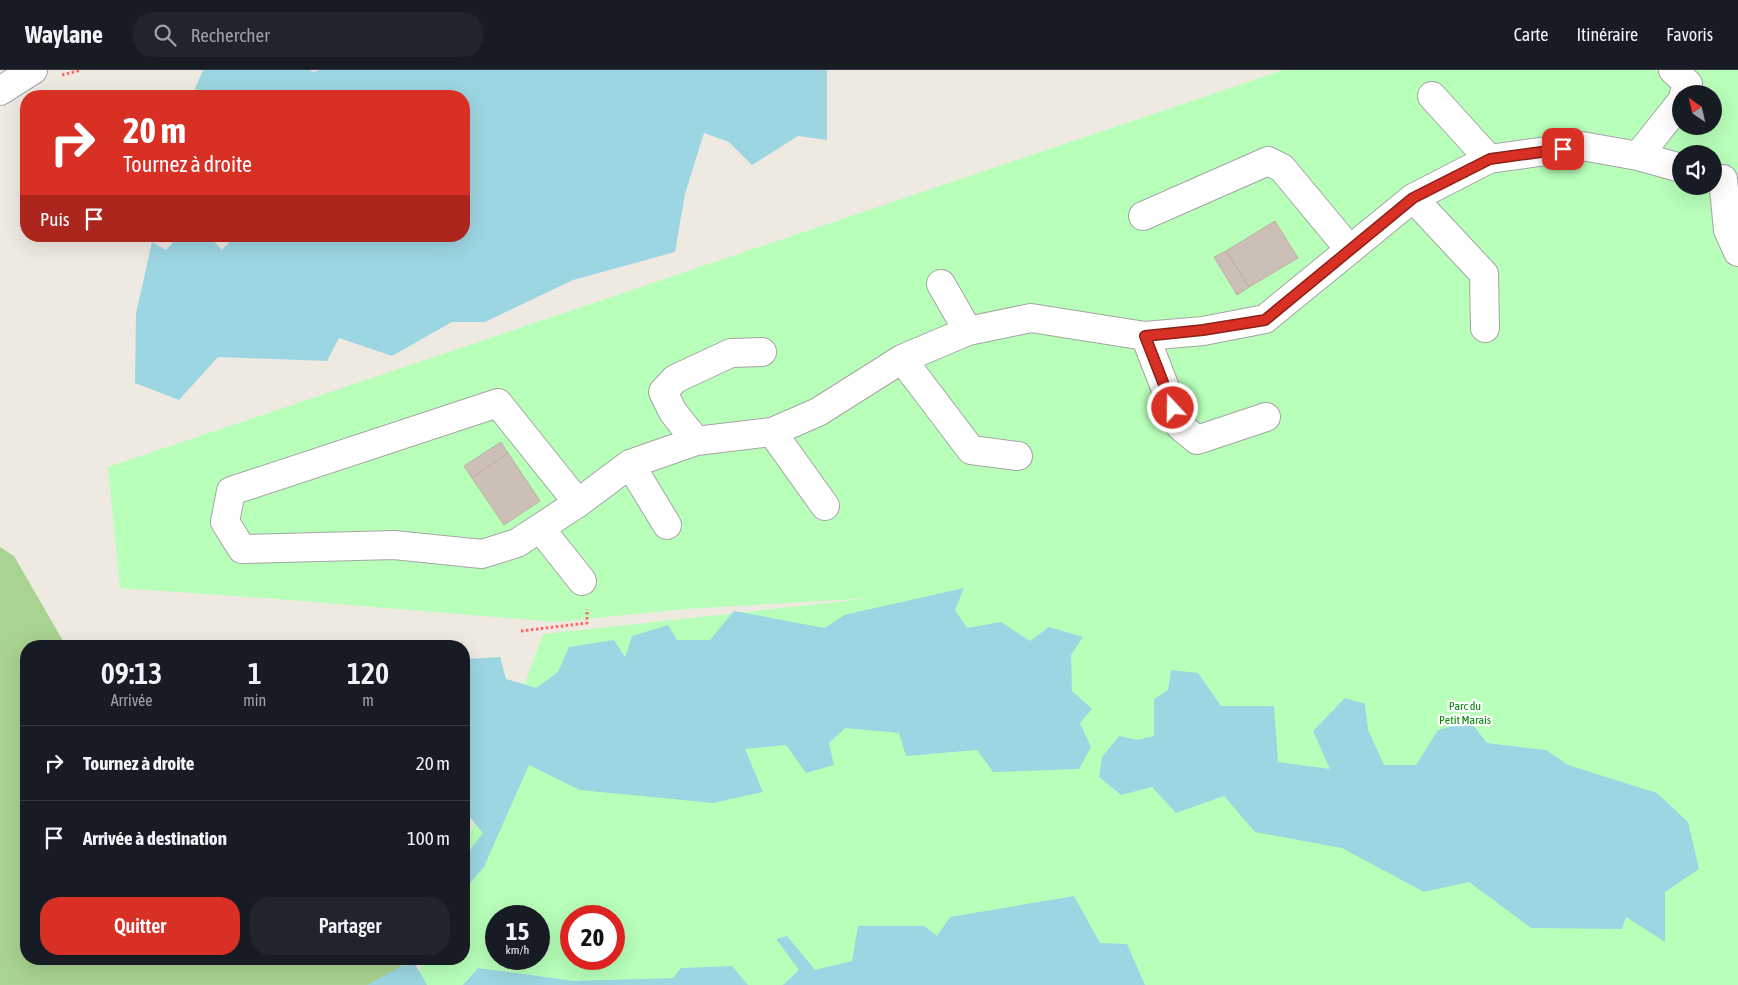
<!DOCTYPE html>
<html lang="fr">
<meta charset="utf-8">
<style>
body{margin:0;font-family:"Asap Condensed",sans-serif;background:#20242c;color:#f1f3f6;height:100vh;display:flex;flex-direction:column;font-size:19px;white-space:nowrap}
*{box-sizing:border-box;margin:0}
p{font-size:16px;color:#9ea1a6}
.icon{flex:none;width:28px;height:28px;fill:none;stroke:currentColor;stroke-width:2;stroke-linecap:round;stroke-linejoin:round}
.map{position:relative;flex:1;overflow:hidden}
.panel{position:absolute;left:20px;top:570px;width:450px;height:325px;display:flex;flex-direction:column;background:#171b24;border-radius:20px;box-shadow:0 5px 20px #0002}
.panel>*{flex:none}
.hud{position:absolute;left:20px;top:20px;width:450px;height:152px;border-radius:20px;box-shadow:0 5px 20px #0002;background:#d93025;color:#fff;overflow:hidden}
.needle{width:32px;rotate:326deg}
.buttons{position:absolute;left:1672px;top:15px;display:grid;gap:10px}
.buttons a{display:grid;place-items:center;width:50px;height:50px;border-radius:50%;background:#171b24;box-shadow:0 5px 20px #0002;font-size:25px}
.speed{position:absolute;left:485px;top:835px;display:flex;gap:10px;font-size:25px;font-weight:700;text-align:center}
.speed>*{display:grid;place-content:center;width:65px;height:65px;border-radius:50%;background:#171b24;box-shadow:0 5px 20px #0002;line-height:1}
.speed small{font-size:12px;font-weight:400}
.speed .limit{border:8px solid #d22;background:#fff;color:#111}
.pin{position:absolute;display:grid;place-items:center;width:42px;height:42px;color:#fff;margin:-21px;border-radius:10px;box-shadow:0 2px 8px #0006}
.me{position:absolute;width:55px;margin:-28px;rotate:339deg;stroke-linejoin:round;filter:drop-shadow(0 0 4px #0008)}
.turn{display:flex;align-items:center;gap:18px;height:105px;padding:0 20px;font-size:22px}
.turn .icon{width:65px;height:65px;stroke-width:2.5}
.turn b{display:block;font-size:35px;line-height:42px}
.then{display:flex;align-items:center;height:48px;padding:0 20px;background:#0003;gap:10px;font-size:19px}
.eta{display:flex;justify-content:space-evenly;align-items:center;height:85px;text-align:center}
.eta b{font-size:30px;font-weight:600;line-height:35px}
.button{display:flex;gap:10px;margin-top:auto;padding:10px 20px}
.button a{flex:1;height:58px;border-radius:20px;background:#d93025;color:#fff;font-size:20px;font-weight:600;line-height:58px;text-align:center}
.button a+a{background:#20242c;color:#f1f3f6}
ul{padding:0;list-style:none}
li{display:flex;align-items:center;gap:15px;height:75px;padding:0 20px;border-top:1px solid #363941}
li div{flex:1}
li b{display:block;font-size:19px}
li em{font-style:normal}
header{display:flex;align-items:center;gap:30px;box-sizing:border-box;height:70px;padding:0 25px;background:#171b24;border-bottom:1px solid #363941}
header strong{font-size:24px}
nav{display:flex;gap:28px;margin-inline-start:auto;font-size:18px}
.search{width:350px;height:45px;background:#20242c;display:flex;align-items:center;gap:12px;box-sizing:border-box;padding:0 18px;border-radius:20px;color:#9ea1a6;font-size:19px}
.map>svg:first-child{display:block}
.forest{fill:#a9d391}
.park{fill:#b8ffba;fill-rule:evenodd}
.water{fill:#9cd6e2}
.building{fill:#cbbfb7;stroke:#c2aea2}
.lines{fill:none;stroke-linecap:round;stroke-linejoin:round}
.minor-casing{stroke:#a4a4a4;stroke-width:30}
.path{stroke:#ff6962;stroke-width:3;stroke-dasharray:2.5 2.5;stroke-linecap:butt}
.minor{stroke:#fff;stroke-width:28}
.route-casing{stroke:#8d1f18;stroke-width:12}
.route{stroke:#d93025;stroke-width:9}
.labels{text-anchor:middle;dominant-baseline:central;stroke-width:4.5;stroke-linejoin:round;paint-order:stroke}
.park-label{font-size:12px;fill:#008503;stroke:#fff}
</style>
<header>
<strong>Waylane</strong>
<div class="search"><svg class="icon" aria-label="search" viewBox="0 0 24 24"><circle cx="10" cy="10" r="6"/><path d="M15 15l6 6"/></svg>Rechercher</div>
<nav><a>Carte</a><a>Itinéraire</a><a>Favoris</a></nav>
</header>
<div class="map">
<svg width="1738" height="915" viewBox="0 0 1738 915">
<rect width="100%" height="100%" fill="#efeae1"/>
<!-- forest -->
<path class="forest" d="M0 477 14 486 66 576H26V889H404L395 915H0Z"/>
<!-- park -->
<path class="park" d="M1283 0H1738V915H415L424 889H464V780L543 564 873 528 685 539 555 552 265 528 120 518 108 397ZM1681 24H1714V56H1681ZM1681 84H1714V116H1681ZM496 846H539V889H496ZM571 846H614V889H571Z"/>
<!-- water -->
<path class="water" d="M203 0H309L314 2 319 0H827V70L798 66 752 95 729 72 704 63 685 124 675 182 573 210 485 252H452L392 286 339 268 327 291 218 287 179 330 135 313 136 243 152 172 166 180 177 168 176 166H209L222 180 235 166H464V26H192Z
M964 518 955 540 967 558 1001 552 1030 571 1049 557 1083 567 1071 585 1072 621 1092 639 1080 653 1091 677 1079 699 993 702 977 680 906 686 899 663 845 658 829 673 834 695 806 703 786 675 745 679 763 722 713 733 580 720 529 695 484 797 464 820V788L483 763 464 740V589L500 587 506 609 536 618 558 602 569 577 614 570 625 587 632 566 668 555 677 570H710L734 541 825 558 844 545Z
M1171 600 1198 603 1221 636H1274L1278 692 1330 699 1313 661 1345 628 1365 634 1368 660 1384 695H1416L1438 660 1470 651 1487 673 1546 680 1568 695 1657 723 1688 752 1699 799 1665 822V872L1626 847 1622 859 1531 858 1469 812 1424 822 1342 778 1255 762 1224 726 1176 743 1152 717 1121 725 1099 707 1102 687 1119 666 1137 670 1154 666V629L1168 620Z
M1074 826 1100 873 1127 874 1145 915H783L799 900 776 869 787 866 815 900 852 891 858 856H924L937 866 950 847Z
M413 890 427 915H367Z
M732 896 748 915H463L478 898 574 911 673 908 681 898Z"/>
<!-- building -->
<path class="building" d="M1275 151 1298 188 1249 217 1226 181Z
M1226 181 1249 217 1237 225 1214 187Z
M501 372 508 383 472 408 464 396Z
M508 383 540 431 504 455 472 408Z"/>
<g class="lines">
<!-- minor casing -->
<g class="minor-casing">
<path id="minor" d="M1673 0 1688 14 1684 24
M0 21 33 0
M1432 26 1489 89
M1638 86 1681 32
M1723 109 1728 160 1738 182
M1413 128 1484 204 1485 258
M1143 146 1268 91 1282 98 1350 180
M941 214 968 261
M1145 266 1180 356 1197 370 1266 347
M902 289 971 380 1018 386
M772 362 825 436
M696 371 673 342 663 322 675 309 731 283 762 282
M630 394 667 455
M578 433 498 333 231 421 225 452 242 479 394 475 482 484 517 473 578 433 630 394 696 371 772 362 818 342 902 289 968 261 1031 248 1145 266 1203 261 1265 249 1413 128 1489 89 1582 76 1638 86 1681 98
M540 458 582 511"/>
</g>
<!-- path -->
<path class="path" d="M62 5 81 0
M521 561 587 553V539"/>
<!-- minor -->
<use href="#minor" class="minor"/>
</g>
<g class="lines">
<!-- route casing -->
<g class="route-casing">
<path id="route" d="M1173 338 1145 266 1203 260 1265 250 1413 128 1490 89 1563 79"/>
</g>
<!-- route -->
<use href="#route" class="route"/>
</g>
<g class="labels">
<!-- park labels -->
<g class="park-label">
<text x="1465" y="636">Parc du<tspan x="1465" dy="14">Petit Marais</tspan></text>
</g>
</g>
</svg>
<div class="buttons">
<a><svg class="needle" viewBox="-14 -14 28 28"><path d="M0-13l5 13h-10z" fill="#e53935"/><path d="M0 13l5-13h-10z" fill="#9ea1a6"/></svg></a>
<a><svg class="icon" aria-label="sound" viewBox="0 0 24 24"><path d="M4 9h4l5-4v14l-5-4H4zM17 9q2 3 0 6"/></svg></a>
</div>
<div class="speed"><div>15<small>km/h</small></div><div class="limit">20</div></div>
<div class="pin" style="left:1563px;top:79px;background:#d93025"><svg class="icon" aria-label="arrive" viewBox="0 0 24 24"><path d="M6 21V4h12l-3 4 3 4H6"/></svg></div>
<svg class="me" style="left:1173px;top:338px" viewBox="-20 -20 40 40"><circle r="17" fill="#d93025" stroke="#fff" stroke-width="3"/><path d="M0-11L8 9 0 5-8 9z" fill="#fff"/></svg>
<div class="hud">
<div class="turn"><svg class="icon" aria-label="right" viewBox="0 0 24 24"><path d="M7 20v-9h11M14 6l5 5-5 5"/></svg><div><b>20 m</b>Tournez à droite</div></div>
<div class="then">Puis<svg class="icon" aria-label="arrive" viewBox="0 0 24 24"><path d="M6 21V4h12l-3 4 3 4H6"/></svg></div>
</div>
<section class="panel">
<div class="eta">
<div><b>09:13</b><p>Arrivée</p></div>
<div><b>1</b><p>min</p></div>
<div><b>120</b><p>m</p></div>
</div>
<ul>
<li><svg class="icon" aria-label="right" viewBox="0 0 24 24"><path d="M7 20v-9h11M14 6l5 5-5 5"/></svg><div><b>Tournez à droite</b></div><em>20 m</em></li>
<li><svg class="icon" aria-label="arrive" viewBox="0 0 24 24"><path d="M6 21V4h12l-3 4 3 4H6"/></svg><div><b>Arrivée à destination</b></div><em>100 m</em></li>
</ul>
<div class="button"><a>Quitter</a><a>Partager</a></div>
</section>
</div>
